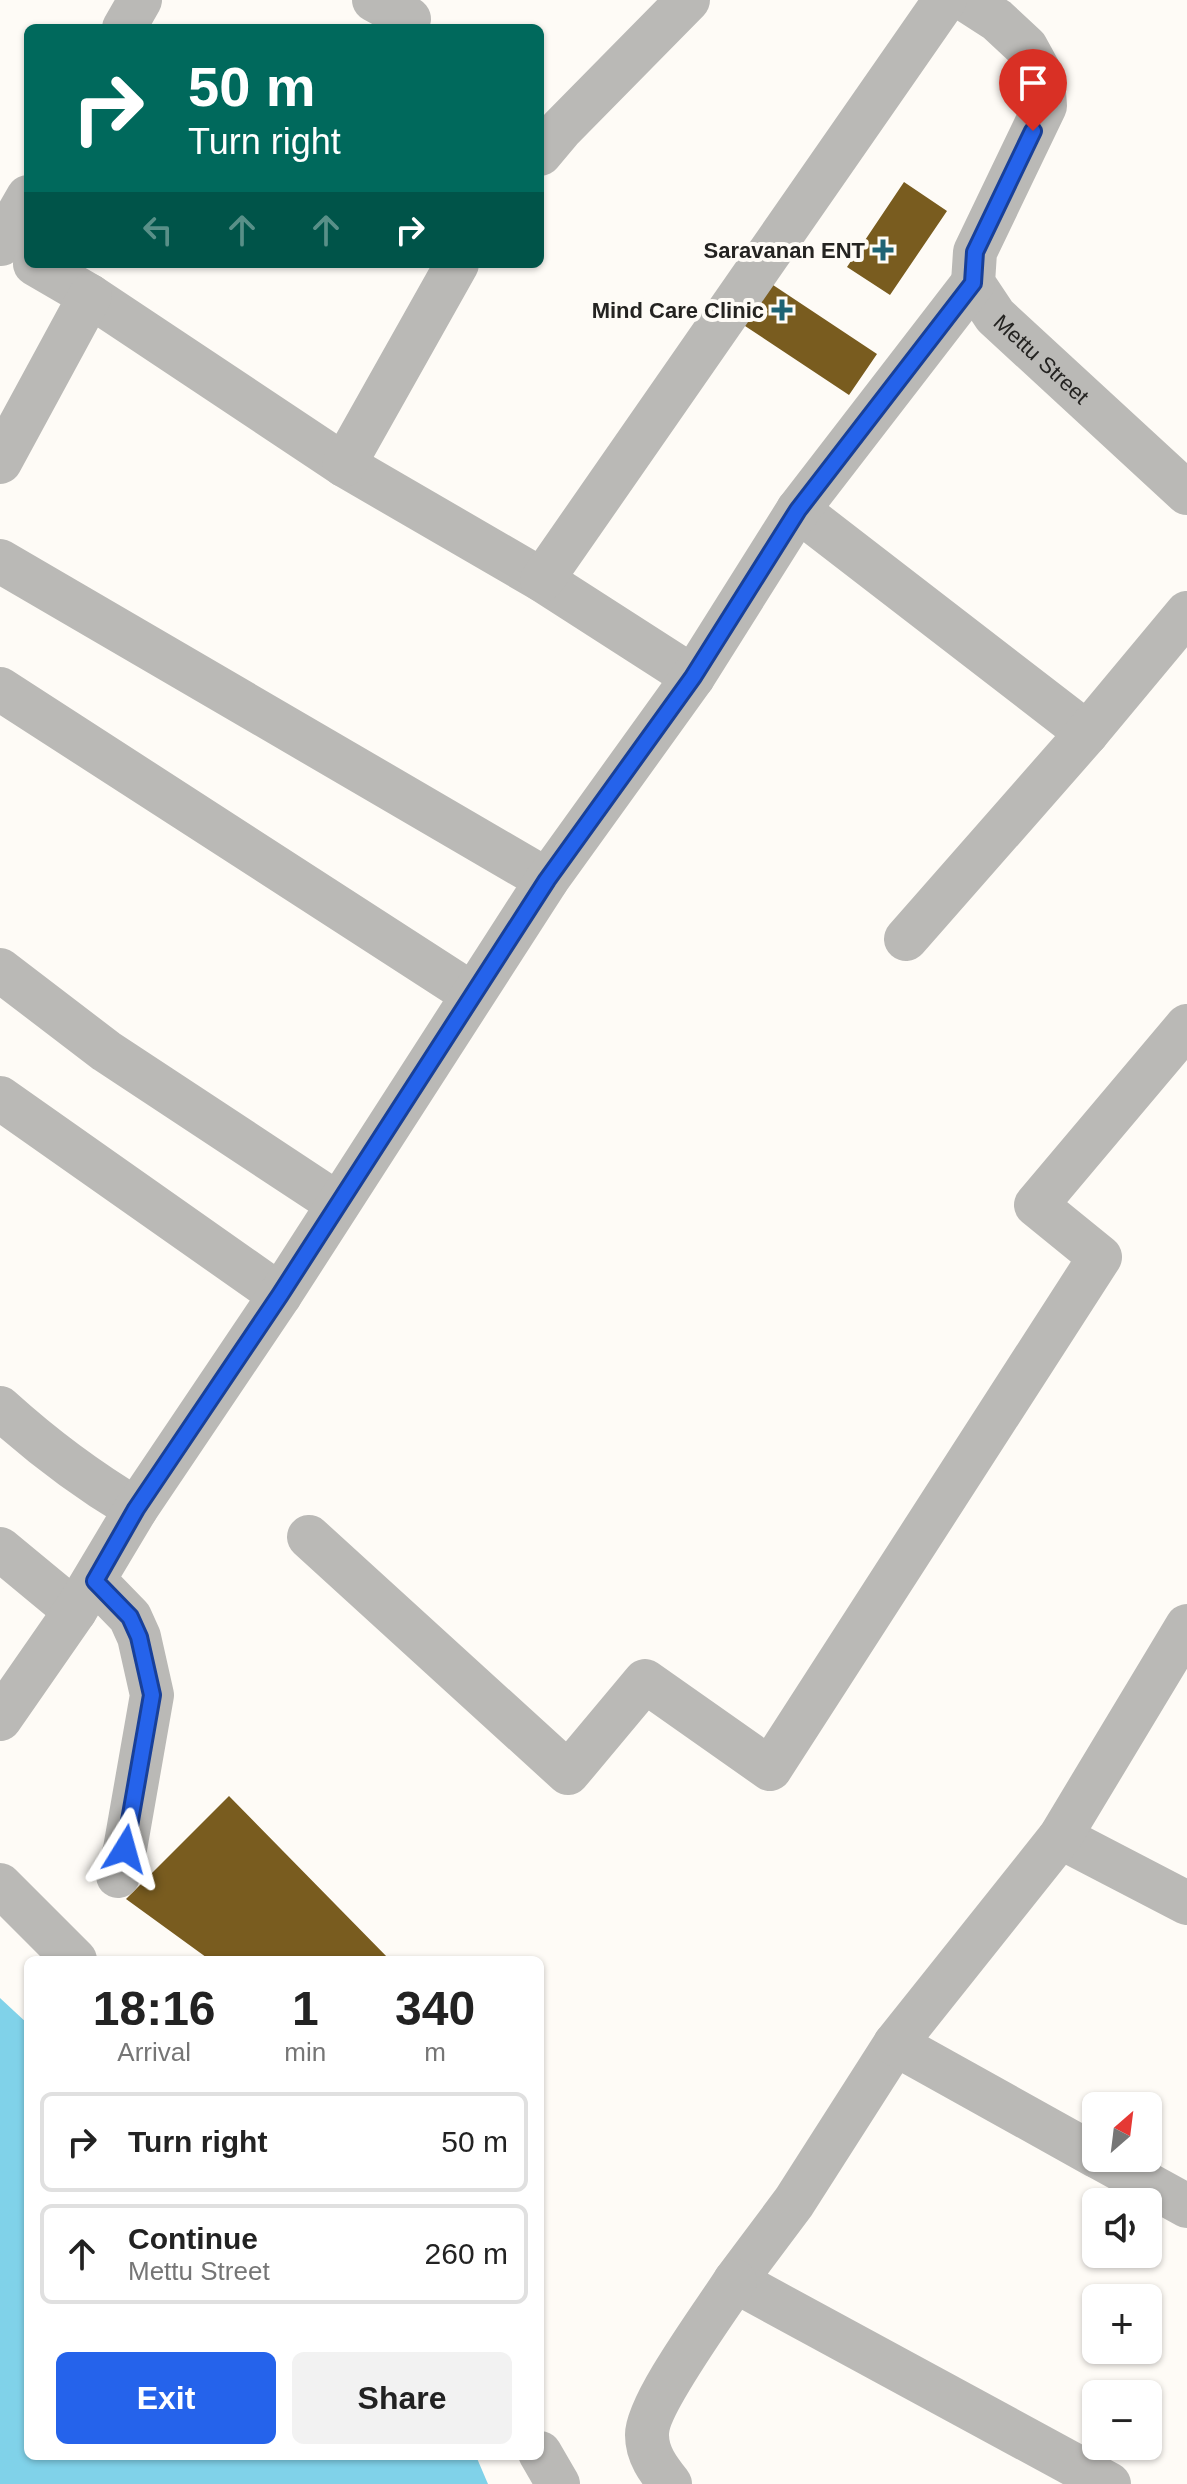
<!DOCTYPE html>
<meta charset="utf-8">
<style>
body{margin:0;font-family:Arial,sans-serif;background:#f2f2f2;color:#222;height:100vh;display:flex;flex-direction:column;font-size:30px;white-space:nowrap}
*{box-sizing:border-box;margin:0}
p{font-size:26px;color:#767676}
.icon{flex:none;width:44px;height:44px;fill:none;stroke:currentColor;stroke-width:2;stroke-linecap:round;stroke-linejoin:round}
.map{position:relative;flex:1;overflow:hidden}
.side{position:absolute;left:24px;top:1956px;width:520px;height:504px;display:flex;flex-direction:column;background:#fff;border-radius:12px;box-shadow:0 2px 6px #0004}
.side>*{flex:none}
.top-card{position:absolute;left:24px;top:24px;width:520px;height:244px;border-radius:12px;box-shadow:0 2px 6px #0004;background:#00695c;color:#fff;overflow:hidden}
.needle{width:52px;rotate:28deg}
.fabs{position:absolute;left:1082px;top:2092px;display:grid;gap:16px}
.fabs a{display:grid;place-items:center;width:80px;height:80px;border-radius:12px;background:#fff;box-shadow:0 2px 6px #0004;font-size:40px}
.pin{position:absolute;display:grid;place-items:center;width:68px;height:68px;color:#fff;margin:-82px -34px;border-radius:50% 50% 50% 0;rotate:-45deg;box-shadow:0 0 8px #0007}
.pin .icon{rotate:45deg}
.me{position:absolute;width:88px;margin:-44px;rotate:8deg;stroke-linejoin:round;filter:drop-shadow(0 0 6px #0008)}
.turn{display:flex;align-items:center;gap:28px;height:168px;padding:0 32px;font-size:36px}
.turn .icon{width:104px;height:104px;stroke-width:2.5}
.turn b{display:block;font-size:56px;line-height:68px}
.lanes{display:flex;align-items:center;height:76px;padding:0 32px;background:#0003;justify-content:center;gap:40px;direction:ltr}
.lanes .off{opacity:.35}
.eta{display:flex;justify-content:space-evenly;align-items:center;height:136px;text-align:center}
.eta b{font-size:48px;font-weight:700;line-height:56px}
.cta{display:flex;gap:16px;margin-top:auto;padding:16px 32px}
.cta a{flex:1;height:92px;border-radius:12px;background:#2563eb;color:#fff;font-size:32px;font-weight:700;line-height:92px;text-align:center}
.cta a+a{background:#f2f2f2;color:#222}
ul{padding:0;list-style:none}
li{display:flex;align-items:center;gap:24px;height:100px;margin:0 16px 12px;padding:0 16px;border:4px solid #e0e0e0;border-radius:12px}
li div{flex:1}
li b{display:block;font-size:30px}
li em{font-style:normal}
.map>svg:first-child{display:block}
.water{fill:#80d2e9}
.building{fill:#795c1f}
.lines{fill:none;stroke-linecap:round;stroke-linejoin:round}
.minor{stroke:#bab9b6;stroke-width:44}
.route-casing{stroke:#184099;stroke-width:20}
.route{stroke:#2563eb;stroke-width:14}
.poi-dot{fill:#1d6373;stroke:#fefbf6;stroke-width:3}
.labels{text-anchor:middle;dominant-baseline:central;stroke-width:8;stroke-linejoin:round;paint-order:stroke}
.poi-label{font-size:22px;font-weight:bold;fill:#242321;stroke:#fefbf6;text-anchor:end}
.street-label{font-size:22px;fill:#242321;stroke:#fefbf6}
</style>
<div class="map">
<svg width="1187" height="2484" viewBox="0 0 1187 2484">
<rect width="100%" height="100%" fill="#fefbf6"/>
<!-- water -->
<path class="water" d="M0 1998 28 2024V2456H476L488 2484H0Z"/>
<!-- building -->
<path class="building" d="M904 182 947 211 890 295 847 267Z
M770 283 877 354 849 395 742 324Z
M229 1796 390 1960H210L126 1899Z"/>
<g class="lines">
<!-- minor -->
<g class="minor">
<path d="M374 0 409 19"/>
<path id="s1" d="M966 0 997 20 1026 47 1043 78 1045 106 975 252 973 283 995 316 1187 493"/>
<path d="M124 28 140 0"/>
<path d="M540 154 561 129 688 0"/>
<path d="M1 244 28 197"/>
<path d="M35 264 90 296 344 465 542 580 693 677"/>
<path d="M0 462 90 296"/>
<path d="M344 465 457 264"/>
<path d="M798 510 1087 733"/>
<path d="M0 561 547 880"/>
<path d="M542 580 945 0"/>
<path d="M0 689 472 994"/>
<path d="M906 939 1087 733 1187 613"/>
<path d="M0 970 106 1051 338 1204"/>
<path d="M0 1098 280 1295"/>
<path d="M0 1408C42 1446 87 1480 136 1509"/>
<path d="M309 1537 568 1773 645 1681 770 1769 1100 1257 1036 1205 1187 1026"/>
<path d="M0 1549 75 1611"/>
<path d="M95 1581 130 1617 139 1637 152 1695 125 1849 118 1876"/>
<path d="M0 1719 75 1611 136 1509 280 1295 547 880 693 677 798 510 973 283"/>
<path d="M1060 1837 1187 1903"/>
<path d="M0 1885 75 1960"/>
<path d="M895 2044 794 2202 735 2281 1109 2484"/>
<path d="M1096 2156 895 2044 1060 1837 1187 1626"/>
<path d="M1100 2158 1187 2206"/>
<path d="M540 2453 558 2484"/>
<path d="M670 2484C659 2470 647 2455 647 2435 646 2405 716 2311 735 2281"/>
</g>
</g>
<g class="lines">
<!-- route casing -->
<g class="route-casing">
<path id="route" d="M125 1849 152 1695 139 1637 130 1617 95 1581 136 1509 280 1295 547 880 693 677 798 510 973 283 975 252 1033 131"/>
</g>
<!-- route -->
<use href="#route" class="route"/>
</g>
<!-- markers -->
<g class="poi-dot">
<path d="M879 238h8v8h8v8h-8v8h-8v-8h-8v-8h8z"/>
<path d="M778 298h8v8h8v8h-8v8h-8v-8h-8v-8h8z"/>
</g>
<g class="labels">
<!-- poi labels -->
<g class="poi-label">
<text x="865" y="250">Saravanan ENT</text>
<text x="764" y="310">Mind Care Clinic</text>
</g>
<!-- street labels -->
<g class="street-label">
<text stroke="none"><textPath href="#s1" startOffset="436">Mettu Street</textPath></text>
</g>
</g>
</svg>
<div class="fabs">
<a><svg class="needle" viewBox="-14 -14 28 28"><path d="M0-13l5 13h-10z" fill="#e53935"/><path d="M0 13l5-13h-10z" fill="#767676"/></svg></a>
<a><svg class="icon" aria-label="sound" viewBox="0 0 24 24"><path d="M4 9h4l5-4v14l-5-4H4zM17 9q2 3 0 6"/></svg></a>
<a>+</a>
<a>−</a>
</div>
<div class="pin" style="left:1033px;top:131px;background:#d93025"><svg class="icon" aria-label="arrive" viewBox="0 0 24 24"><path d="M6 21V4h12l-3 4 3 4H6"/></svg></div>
<svg class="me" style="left:125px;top:1849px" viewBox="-20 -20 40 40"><path d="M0-17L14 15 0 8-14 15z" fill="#2563eb" stroke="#fff" stroke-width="4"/></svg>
<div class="top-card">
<div class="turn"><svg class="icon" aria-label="right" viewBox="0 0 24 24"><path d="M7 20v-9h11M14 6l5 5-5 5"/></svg><div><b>50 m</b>Turn right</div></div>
<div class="lanes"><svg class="icon off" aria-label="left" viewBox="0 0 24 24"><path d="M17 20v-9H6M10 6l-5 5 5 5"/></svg><svg class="icon off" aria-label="ahead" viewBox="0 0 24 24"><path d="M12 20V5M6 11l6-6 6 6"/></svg><svg class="icon off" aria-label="ahead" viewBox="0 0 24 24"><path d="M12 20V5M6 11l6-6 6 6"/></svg><svg class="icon" aria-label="right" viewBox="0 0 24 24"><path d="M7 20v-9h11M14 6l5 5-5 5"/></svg></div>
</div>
<section class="side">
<div class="eta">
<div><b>18:16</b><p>Arrival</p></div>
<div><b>1</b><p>min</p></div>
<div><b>340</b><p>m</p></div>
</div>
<ul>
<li><svg class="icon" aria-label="right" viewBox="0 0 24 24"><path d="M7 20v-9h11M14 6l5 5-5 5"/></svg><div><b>Turn right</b></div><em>50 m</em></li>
<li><svg class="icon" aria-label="ahead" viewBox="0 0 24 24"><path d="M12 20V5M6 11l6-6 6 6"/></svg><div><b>Continue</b><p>Mettu Street</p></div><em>260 m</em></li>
</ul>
<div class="cta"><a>Exit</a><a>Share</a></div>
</section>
</div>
